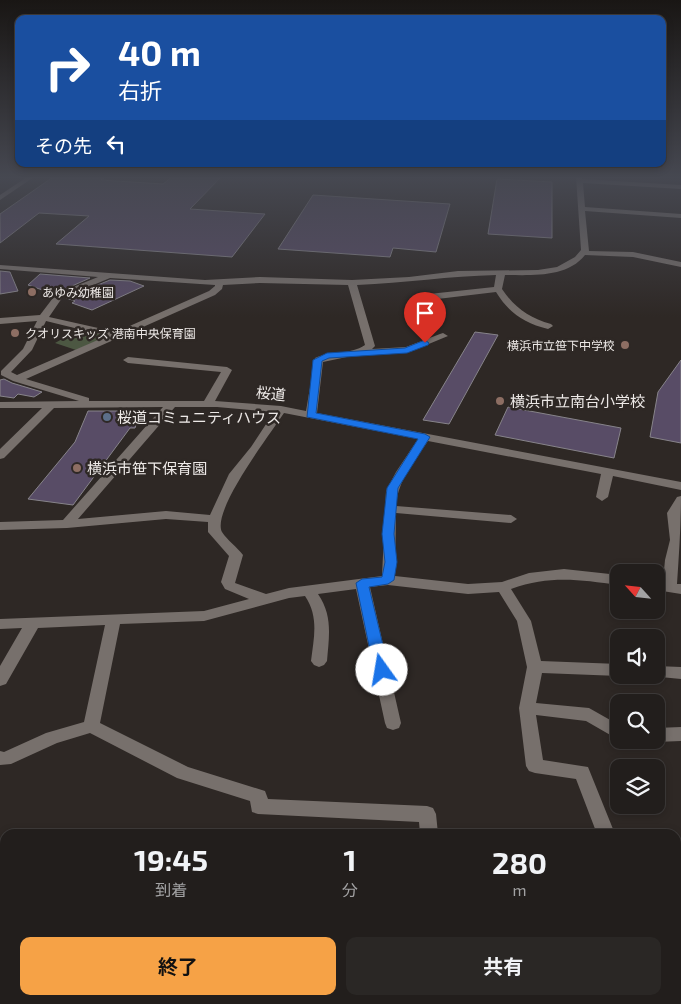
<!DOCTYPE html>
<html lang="ja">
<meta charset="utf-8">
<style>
body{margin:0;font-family:"Exo 2","Noto Sans JP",sans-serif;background:#2a2725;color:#f1f3f6;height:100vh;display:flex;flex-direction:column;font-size:19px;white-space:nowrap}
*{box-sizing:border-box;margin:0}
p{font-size:16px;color:#a2a2a3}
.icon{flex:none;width:28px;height:28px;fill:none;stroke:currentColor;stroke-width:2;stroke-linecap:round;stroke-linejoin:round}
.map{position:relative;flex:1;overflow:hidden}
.panel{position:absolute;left:0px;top:829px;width:681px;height:176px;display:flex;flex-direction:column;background:#221e1c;border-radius:15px 15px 0 0;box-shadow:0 2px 8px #0003,0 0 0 1px #3f3c3b}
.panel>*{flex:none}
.top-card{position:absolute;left:15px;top:15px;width:651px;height:152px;border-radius:10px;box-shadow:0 2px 8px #0003,0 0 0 1px #3f3c3b;background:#1a4fa0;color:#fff;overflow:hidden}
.needle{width:32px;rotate:297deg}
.buttons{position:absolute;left:610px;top:564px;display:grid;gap:10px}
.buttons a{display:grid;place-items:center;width:55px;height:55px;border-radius:10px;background:#221e1c;box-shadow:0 2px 8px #0003,0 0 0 1px #3f3c3b;font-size:25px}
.pin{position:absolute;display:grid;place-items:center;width:42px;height:42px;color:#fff;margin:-51px -21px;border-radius:50% 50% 50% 0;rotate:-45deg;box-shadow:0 0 5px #0007}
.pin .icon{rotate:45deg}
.me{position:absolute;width:55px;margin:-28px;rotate:347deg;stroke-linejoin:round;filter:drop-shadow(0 0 4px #0008)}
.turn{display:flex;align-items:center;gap:18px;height:105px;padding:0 20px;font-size:22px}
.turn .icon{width:65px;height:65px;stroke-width:2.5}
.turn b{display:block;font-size:35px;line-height:42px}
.then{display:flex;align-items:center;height:48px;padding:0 20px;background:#0003;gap:10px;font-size:19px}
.eta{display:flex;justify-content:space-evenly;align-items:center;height:85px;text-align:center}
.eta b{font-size:30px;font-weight:700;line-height:35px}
.action{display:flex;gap:10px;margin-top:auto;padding:10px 20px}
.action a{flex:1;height:58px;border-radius:10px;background:#f6a246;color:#111;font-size:20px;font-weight:700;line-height:58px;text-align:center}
.action a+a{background:#2a2725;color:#f1f3f6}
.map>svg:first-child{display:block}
.green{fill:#4c5742}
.building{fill:#584c66;stroke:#87848a}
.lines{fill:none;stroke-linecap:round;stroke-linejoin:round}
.path{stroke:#8e8986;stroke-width:5;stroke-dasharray:4 4;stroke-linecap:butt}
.minor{fill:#77706c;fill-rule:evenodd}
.route{fill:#1a73e8;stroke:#114b97}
.education-dot{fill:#8d6e63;stroke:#2e2825;stroke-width:2}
.service-dot{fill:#5c6f8a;stroke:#2e2825;stroke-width:2}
.labels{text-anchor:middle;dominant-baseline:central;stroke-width:5;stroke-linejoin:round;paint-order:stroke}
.far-poi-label{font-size:12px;fill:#ede9e7;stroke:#2e2825;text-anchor:start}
.street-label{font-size:15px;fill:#ede9e7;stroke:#2e2825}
.poi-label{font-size:15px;fill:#ede9e7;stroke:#2e2825;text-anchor:start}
</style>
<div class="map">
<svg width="681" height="1004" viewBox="0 0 681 1004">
<rect width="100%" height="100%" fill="#2e2825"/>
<!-- green -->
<path class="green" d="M78 330 109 336 76 350 55 343Z"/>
<!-- building -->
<path class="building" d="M53 177H105L101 180 163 184 172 177H221L190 209 265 214 232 257 56 244 89 216 39 213 0 243V214Z
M497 179 552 182V238L488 234Z
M313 195 450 204 436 252 393 248 390 257 278 249Z
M0 271 10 272 18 291 0 294Z
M40 274 90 278 54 294 28 285Z
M110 280 130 281 144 286 92 310 72 303 75 301 66 298Z
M475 332 498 335 449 424 423 420Z
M681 360V443L650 437 658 392Z
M4 379 12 383 42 392 34 397 18 394 14 398 0 396V380Z
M508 407 621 428 614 458 495 435Z
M88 411H141L135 428H130L73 505 28 499 75 442Z"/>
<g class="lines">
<!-- path -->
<path class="path" d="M0 984 5 983
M131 1000 137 1004"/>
<!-- minor -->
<path class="minor" d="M27 177H34L0 200V195Z
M576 177H582V179L681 185V189L583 183 585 207 681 214V218L585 211 589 251 633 252 681 262V267L633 257 585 255C567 278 531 275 505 275L502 289C515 308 529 318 551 324L553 326 548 329C524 323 509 313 496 292L429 300 425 297 429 294 494 287 496 275C450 276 404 283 357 285L375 346 372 349 406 347 440 334 443 333 448 336 407 353 361 354 323 362 317 413 681 482V490L613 476 608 497 602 501 596 497 601 474 428 441C414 461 398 480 396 506L511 515 517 519 511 523 396 513 395 576 468 584 502 582 529 573 564 569 619 575V585C579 580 551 575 511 589L531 621 541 661 619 664V675H622L619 676 542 673 536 703 589 708 619 725V740L586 721 536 715 543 760 588 767 615 834H597L576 779 535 773 529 771 526 766 519 708 527 667 517 621 499 592 468 594 388 585 370 587 401 723 399 728 393 730 387 728 385 723 356 589 318 594C333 616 329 636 327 661L324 665 319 667 314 665 311 661C314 637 319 617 305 596L289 598 204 621 120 624 100 723 188 767 265 791 268 799 427 806 433 808 436 814 438 834H420L419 822 258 814 252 812 250 801 177 778 90 733 57 743 11 764 0 765V751L4 752 46 733 84 722 105 625 38 628 6 684 0 686V666L22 628 0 629V619L204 611 249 599 225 589 221 582 229 556 208 532V522L166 519 67 528 0 530V522L63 520 163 407 54 408 4 458 0 459V449L42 408H0V402L79 401 13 381 1 375V371L23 349 37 321 0 324V318L40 315 56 294 98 277 0 269V265L205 280 260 277 352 280 409 277 458 271 538 270 557 267 575 257 581 250ZM110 278 215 285V286L209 291 116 332 49 317 62 298ZM260 283 348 285 365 345C350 355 331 351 315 358L306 411 281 406 215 401 232 370 227 367 128 357 123 360 128 363 221 372 204 401H89V398L26 379 118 338H124L125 335 215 295 222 289 223 285ZM46 321 107 336 17 375 11 372 32 350ZM175 407H217L274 412 251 447 229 474 210 515 166 511 78 519ZM284 413 418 439 396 472 386 491 382 576 289 588 266 594 235 583 243 555C237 547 227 540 222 532 211 511 271 433 284 413Z
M681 496C681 525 679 554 677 584H681V594L656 590V580L663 581 665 560 670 540 667 513 677 497Z
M656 666 681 667V679L650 676 656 675Z
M681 727V741L656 742 651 740H656V728Z
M676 944 681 946V974L676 972Z
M435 1000H457L458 1004H436Z"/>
</g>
<!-- sky -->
<linearGradient id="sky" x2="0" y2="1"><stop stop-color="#191614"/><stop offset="0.56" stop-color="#464851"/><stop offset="1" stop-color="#464851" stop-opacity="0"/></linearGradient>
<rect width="681" height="317" fill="url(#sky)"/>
<!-- route -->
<path class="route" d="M425 340 429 343 428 345 407 353 329 358 322 361 316 413 425 434 430 437 398 488 394 534 397 562 394 580 388 584 369 587 389 670 387 674H376L374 670 356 583 362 579 382 577 385 562 382 534 387 488 418 439 307 417 313 360 327 353 405 348Z"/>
<!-- markers -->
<g class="education-dot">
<circle cx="32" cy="292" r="5"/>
<circle cx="15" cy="333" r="5"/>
<circle cx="625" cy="345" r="5"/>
<circle cx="500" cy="401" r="5"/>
<circle cx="77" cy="468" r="5"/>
</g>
<circle class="service-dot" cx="107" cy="417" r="5"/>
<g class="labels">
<!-- far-poi labels -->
<g class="far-poi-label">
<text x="42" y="292">あゆみ幼稚園</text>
<text x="25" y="333">クオリスキッズ 港南中央保育園</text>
<text x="615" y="345" text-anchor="end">横浜市立笹下中学校</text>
</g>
<!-- street labels -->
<g class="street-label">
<text transform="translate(271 393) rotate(6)">桜道</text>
</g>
<!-- poi labels -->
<g class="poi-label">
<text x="510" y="401">横浜市立南台小学校</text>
<text x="117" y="417">桜道コミュニティハウス</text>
<text x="87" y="468">横浜市笹下保育園</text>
</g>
</g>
</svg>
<div class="buttons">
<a><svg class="needle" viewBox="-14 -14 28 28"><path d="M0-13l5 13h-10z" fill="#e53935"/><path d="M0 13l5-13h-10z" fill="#a2a2a3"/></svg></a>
<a><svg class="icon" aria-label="sound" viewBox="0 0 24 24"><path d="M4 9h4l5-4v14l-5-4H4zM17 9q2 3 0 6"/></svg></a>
<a><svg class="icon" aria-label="search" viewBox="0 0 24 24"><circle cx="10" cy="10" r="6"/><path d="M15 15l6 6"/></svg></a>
<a><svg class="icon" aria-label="layers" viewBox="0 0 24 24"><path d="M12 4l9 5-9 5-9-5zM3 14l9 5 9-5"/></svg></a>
</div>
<div class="pin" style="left:425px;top:343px;background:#d93025"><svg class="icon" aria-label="arrive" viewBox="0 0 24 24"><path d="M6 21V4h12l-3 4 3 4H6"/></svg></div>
<svg class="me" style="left:382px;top:670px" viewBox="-20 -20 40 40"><circle r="19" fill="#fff"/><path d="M0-13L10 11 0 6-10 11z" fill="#1a73e8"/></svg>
<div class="top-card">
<div class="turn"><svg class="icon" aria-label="right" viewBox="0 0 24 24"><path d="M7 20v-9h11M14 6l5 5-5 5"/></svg><div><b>40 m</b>右折</div></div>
<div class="then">その先<svg class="icon" aria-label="left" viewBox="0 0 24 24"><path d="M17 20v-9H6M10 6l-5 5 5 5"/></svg></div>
</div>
<section class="panel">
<div class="eta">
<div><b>19:45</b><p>到着</p></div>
<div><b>1</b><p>分</p></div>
<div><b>280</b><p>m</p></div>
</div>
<div class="action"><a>終了</a><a>共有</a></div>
</section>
</div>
